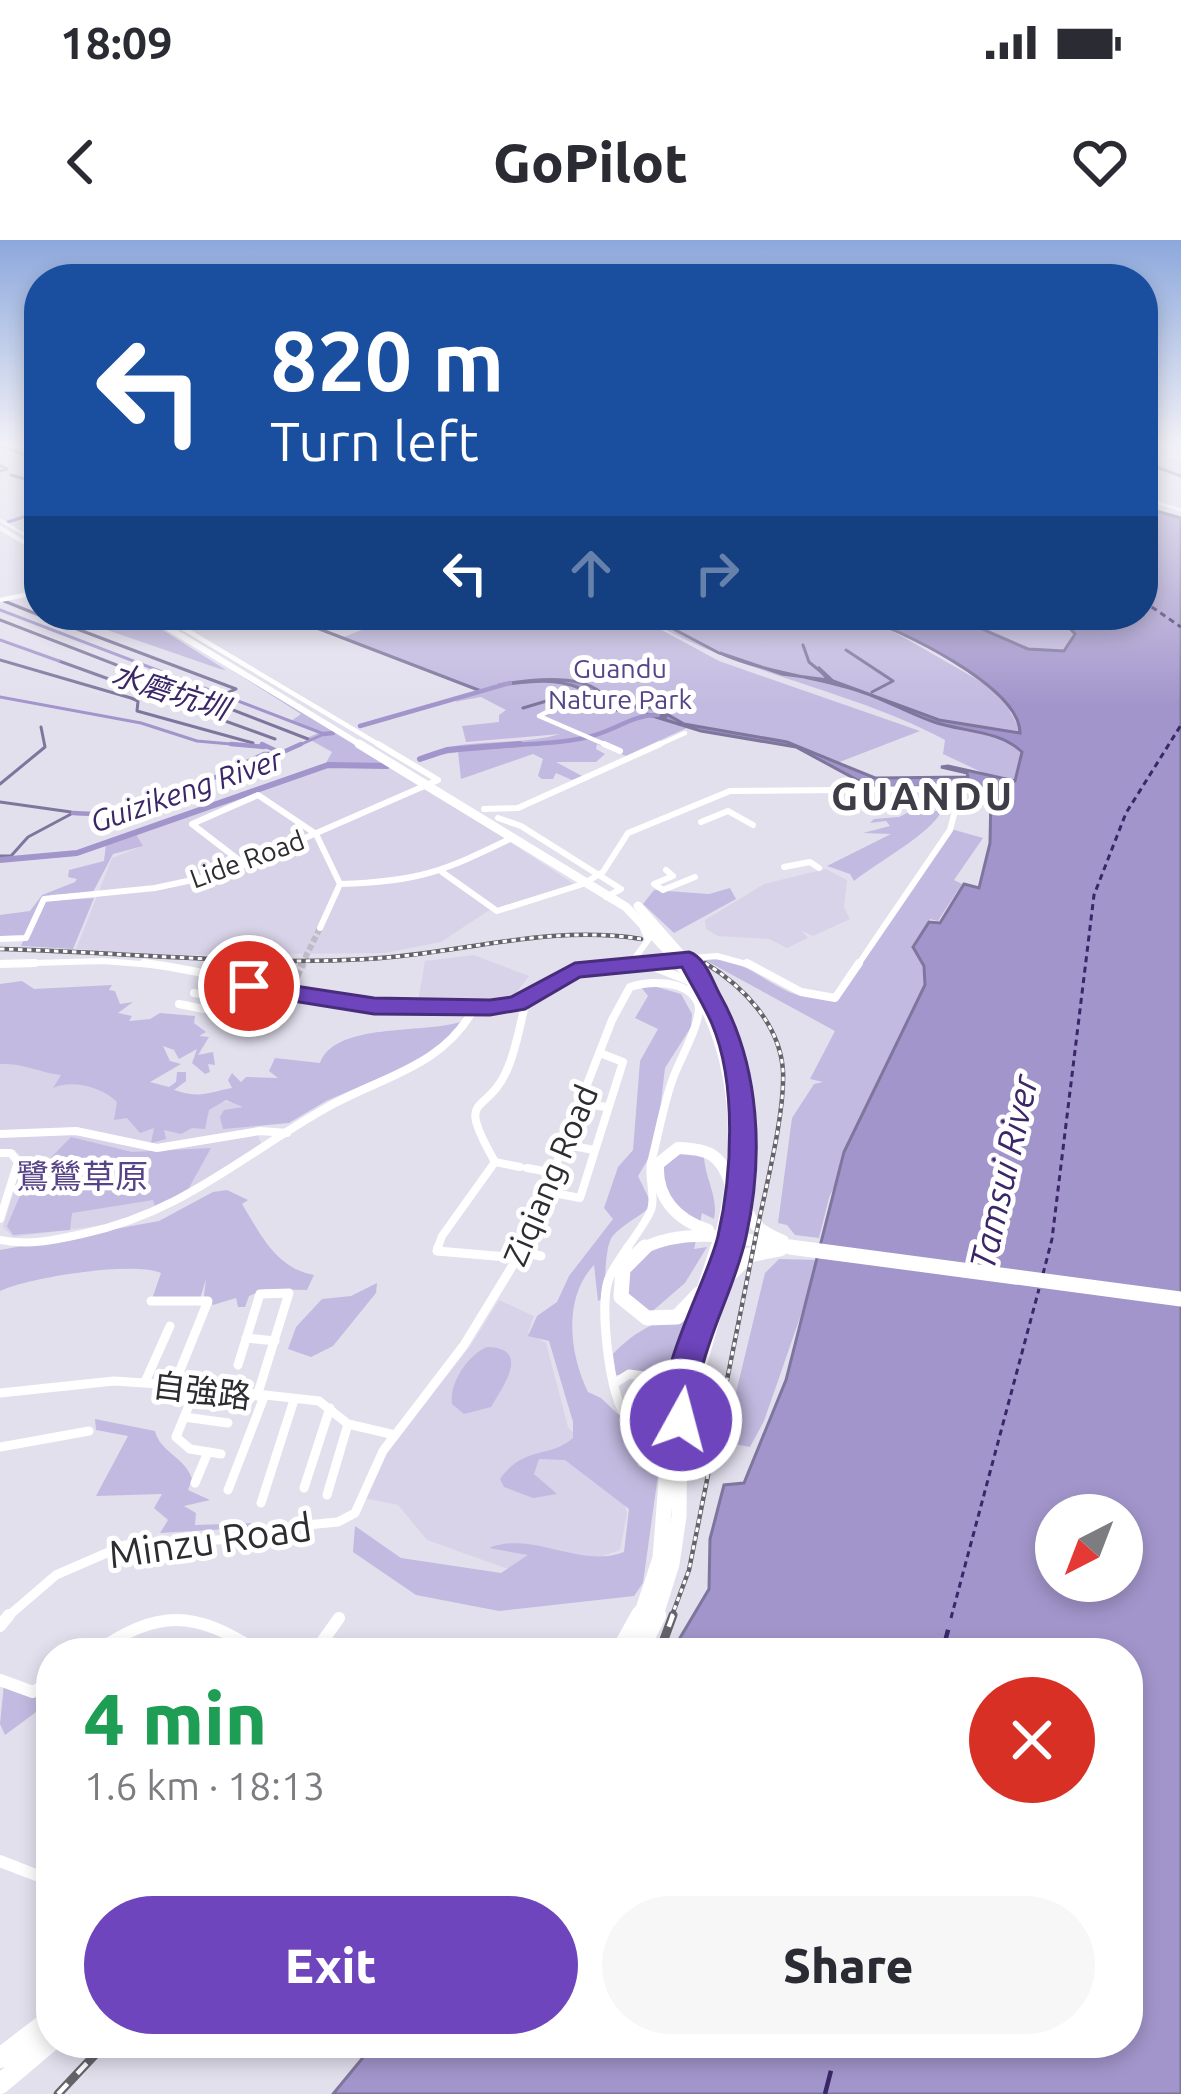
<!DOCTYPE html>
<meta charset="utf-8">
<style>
body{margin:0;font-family:Ubuntu,"Noto Sans TC",sans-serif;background:#f7f7f7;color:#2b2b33;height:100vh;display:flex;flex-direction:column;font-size:45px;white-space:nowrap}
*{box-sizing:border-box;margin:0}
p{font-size:39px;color:#7c7c81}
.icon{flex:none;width:66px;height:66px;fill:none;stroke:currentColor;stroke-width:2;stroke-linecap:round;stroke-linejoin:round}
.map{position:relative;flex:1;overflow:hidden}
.sheet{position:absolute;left:36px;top:1398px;width:1107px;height:420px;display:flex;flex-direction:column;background:#fff;border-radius:48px;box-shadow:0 6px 18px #0003}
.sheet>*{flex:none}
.banner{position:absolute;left:24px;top:24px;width:1134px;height:366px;border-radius:48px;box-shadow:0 6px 18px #0003;background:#1a4fa0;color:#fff;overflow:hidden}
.needle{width:78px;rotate:222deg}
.buttons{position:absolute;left:1035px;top:1254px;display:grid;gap:24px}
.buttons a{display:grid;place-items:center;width:108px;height:108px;border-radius:50%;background:#fff;box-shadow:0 6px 18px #0003;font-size:60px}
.pin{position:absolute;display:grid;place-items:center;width:102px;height:102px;color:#fff;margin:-51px;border:6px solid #fff;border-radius:50%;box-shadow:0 3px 12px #0007}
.me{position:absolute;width:132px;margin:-66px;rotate:7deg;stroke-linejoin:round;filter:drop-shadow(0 0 9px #0008)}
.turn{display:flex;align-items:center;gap:42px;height:252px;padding:0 48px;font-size:54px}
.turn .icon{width:156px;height:156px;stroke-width:2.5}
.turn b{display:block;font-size:84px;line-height:102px}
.lanes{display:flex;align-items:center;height:114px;padding:0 48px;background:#0003;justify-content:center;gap:60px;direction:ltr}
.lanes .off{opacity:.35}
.round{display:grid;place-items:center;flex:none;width:126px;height:126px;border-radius:63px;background:#f7f7f7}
.head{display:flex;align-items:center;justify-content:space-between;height:204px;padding:0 48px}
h1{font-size:72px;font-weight:800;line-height:90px;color:#1e9e55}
.action{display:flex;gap:24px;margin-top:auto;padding:24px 48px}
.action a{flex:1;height:138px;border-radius:72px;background:#6e45bd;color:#fff;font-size:48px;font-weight:800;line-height:138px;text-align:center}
.action a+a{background:#f7f7f7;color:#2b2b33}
.status{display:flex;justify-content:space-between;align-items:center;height:84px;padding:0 60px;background:#fff;direction:ltr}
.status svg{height:33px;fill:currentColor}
header{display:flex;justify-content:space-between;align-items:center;height:156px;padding:0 48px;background:#fff;font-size:54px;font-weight:800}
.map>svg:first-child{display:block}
.built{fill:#d8d3e8}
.green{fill:#c2bae0}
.water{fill:#a295cb;stroke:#7f769d;stroke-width:3;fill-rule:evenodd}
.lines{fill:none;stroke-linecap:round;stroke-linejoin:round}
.stream{stroke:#7f769d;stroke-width:3}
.canal-far1{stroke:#a295cb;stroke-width:3}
.canal{stroke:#a295cb;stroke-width:4.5}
.river-far1{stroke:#a295cb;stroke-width:4.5}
.river{stroke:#a295cb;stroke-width:6}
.ferry-far1{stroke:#3b2667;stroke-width:3;stroke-dasharray:6 4.5;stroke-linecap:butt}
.ferry{stroke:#3b2667;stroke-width:4.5;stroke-dasharray:24 20;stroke-linecap:butt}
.minor-tunnel-far1{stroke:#bfbcc8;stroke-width:6;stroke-dasharray:6 3;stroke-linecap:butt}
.minor-tunnel{stroke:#bfbcc8;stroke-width:8;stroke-dasharray:8 3;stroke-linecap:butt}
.minor-far5{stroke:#fff;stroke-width:3}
.minor-far4{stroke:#fff;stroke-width:4.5}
.minor-far3{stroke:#fff;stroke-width:6}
.minor-far2{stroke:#fff;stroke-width:8}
.minor-far1{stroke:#fff;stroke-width:9}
.minor{stroke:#fff;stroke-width:12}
.major-far5{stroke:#fff;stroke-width:4.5}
.major-far4{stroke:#fff;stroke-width:6}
.major-far3{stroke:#fff;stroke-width:9}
.major-far2{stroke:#fff;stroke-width:12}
.major-far1{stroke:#fff;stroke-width:15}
.major{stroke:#fff;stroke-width:20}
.rail-far1-casing{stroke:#64636a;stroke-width:4.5}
.rail-casing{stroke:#64636a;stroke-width:9}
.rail-far1{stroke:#fff;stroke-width:3;stroke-dasharray:4.5;stroke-linecap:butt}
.rail{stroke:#fff;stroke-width:4.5;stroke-dasharray:14;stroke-linecap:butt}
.route{fill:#6e45bd;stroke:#482d7b;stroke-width:3}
.labels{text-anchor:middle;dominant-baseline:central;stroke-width:10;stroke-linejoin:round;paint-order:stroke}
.far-park-label{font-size:27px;fill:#574387;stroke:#fff}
.far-street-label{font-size:27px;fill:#2d2c31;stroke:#fff}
.far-water-label{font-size:30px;font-style:italic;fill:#3b2667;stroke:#fff}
.park-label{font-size:33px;fill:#574387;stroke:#fff}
.street-label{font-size:33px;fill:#2d2c31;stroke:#fff}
.water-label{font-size:36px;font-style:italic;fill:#3b2667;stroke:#fff}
.far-district-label{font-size:39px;font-weight:bold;letter-spacing:3px;fill:#3e3c47;stroke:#fff}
.near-street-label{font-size:39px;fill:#2d2c31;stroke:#fff}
</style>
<div class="status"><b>18:09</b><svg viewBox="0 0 49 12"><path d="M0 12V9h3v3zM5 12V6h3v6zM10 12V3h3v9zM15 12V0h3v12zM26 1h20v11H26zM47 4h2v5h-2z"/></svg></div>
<header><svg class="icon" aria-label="back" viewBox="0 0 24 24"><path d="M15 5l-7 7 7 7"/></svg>GoPilot<svg class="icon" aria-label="heart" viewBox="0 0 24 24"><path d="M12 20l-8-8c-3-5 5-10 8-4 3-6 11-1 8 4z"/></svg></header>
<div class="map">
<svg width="1181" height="1854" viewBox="0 0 1181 1854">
<rect width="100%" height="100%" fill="#e3e0ee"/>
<!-- built -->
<path class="built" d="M331 527 397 528 574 644 488 671 441 702 385 713 162 715 76 709 112 618 143 606 135 592Z
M826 629 847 640 844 667 850 679 813 696 802 691 808 698 787 708 769 699 718 696 706 689 705 680 764 644Z
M474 715 529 736 510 761 502 763 418 762 425 721Z
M0 820 213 861 257 863 255 888 262 906 191 953 113 984 13 997 3 987 23 919 15 910H0Z
M499 1060 534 1076 528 1093 546 1103 568 1187 616 1240 627 1273 620 1310 566 1329 505 1328 427 1300 398 1265 363 1258 375 1228 471 1105Z"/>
<!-- green -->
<path class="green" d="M64 375H139L226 430 220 429Z
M401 375H634L719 421 920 491 837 523 787 502 691 486 626 516 597 504 596 509 605 514 596 522H556L582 536 572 540 556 533 553 539H542L538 536 543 519 533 514 461 539 458 512 416 519C457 495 514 508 560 494L466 502 462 486 499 482V475L506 470 481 457 454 462 479 452 341 398Z
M640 375H857L877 382 999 452 1024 496 1016 541 992 537 943 514 945 500C848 448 735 434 640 375Z
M1031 375C1051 375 1061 375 1073 393L1064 411 1028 409 987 390H1013L1031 383Z
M230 429 387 522 370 527 326 523 332 512 307 498 318 493 291 481 301 474Z
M911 571H942C930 594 878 622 854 641L850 634 827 626 891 594 863 593 890 586 886 581 870 583 874 579 899 577Z
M951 589 983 598 954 640 962 644 938 681 930 679 912 706 924 726 925 745 829 958 819 998 795 995 787 985 778 983 792 878 814 844 823 842 810 839 835 791 705 720C738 715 760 739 789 752 801 757 816 757 829 759Z
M135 592 143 606 113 614 93 652 50 655 47 661 94 658 73 709 21 706 24 699 0 697V675L30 671 42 655 75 642 77 639 68 637 69 630 104 621 106 604Z
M730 648 736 659 674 693 643 664 654 650 709 654Z
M22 741 34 749 112 745 109 750 115 751 120 764 133 762 118 773 132 776 129 781 150 779 160 773 195 776 194 783 206 792 199 796 209 797 198 815 213 812 215 825 208 824 210 832 205 834 192 823 197 809 179 819 174 810 163 806 170 821 181 824 150 842 169 847 176 842 177 832H186V841L174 850C201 859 209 852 232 848L228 840 232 833 241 842 246 837 278 838 269 831 275 818 320 823C335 782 423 794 460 782L445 804 412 824 326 861 289 883 223 889 220 877 224 870 243 867 226 860 209 870 205 889 192 888 181 894 164 890 166 899 151 903 154 888 140 893 127 878 114 880 117 862C103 847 71 839 53 848L61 835C38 832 23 823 0 824V744Z
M650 745 681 754 692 774 691 787 665 828 656 906 638 936 652 965C640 977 621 985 612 997 604 1010 606 1042 604 1058L598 1061 594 1025C563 1058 569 1113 588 1152L601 1158 656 1210 653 1217 635 1213 638 1226 658 1235 643 1343 634 1356 499 1371 416 1355 353 1312 355 1286 401 1318 501 1333 528 1315 489 1308C533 1290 580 1329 624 1312L629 1269 565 1220 539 1219 534 1234 557 1254 533 1258 504 1247 500 1239C524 1205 549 1219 573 1198V1182L549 1101 528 1096 537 1076 557 1062 569 1036 613 979 604 968 618 927 633 910 640 821 658 789 635 778 648 756 641 747Z
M71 897 132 912 211 908 185 955 156 970 153 960 72 973 70 990 13 995 7 986 25 944Z
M680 911 704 912C703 936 719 955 714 979L702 973 700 983C676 969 660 952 664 924Z
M227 950 248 960 242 964C261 995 276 1028 314 1035L307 1050 265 1049 249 1056 245 1067H238L236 1058 213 1065 204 1056 206 1039 200 1059H152L161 1033C134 1021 30 1037 0 1051V1010L159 981 213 952Z
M696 1000 694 1009 707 1007 685 1043 648 1075 630 1063 623 1033 649 1008Z
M779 1019 820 1020 764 1181 750 1207 724 1202 765 1033Z
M377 1043 376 1053 333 1106 311 1117 288 1109 296 1087 322 1059 351 1056Z
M693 1072 672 1132 616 1135 613 1114C638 1088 659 1080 693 1072Z
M487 1107C531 1108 504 1145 491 1167L464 1174 452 1164C449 1143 468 1115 487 1107Z
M95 1179 155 1191C160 1212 186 1218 192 1239L188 1250 210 1260 184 1266 196 1273 195 1285 259 1283 261 1287 160 1293 168 1280 154 1268 162 1254 96 1256 128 1196 96 1190Z
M51 1442V1461L5 1495 0 1484 4 1444 31 1453Z"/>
<!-- water -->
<path class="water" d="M1143 267 1181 278V1854H333L375 1803H1128V1413H671L709 1349 710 1299 724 1245 744 1243 786 1140 844 912 925 745 924 726 913 707 929 682 940 683 964 644 979 648 990 603 991 551 986 546 872 548 796 507 701 491 646 474 667 477 647 466 601 472 596 469 602 467C591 461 590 453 579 448 553 437 526 442 499 445 525 440 578 433 600 452 605 456 607 463 612 467L651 465 684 484 787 502 875 538 968 537 967 533 941 527 948 526 1015 541 1022 512C999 490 963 492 934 482 907 473 883 458 856 450 810 436 764 432 720 413L782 434 828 440 818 427 833 441 939 480 1020 493C1020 446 898 389 857 375H950L1028 409 1064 411 1075 394 1058 375H1143ZM1056 1275H1122V1341H1056Z"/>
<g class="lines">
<!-- stream -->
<path class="stream" d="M1 206 39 220
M0 225 7 229 0 231
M1151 225 1181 236
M11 235 39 243
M4 361 39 375
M40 375 236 449 220 456
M283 375 481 451
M647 375 719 413
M0 380 308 499
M803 405 809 422 831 440
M846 410 893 441 872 452
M0 420 131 458 138 461 137 471 253 503
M59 421 275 499
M117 445 137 437
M523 468 560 457
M0 544 45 507 41 487
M0 562 71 572
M0 616H11L28 597 73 573"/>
<!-- canal-far1 -->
<path class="canal-far1" d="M8 282 39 272
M0 370 324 494
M0 400 59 421
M0 457 141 483 197 501 264 507
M262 504 268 507
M295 507 324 494"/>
<!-- canal -->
<path class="canal" d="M231 504 264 507
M262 504 281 513 301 504
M73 573C143 580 202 542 264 514L281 513"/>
<!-- river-far1 -->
<path class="river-far1" d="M360 486 510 443
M324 494 333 493
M483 507C518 504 554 505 588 497 613 492 633 474 658 475"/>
<!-- river -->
<path class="river" d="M420 519 447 510 520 504
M0 620 77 613 328 525 387 526"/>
<!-- ferry-far1 -->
<path class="ferry-far1" d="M1143 361 1181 387
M1043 1034 1052 999 1094 655 1126 573 1181 485
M951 1378 1039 1049"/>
<!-- ferry -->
<path class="ferry" d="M942 1413 952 1375
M825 1854 838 1803"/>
<!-- minor-tunnel-far1 -->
<path class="minor-tunnel-far1" d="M301 726 320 688"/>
<!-- minor-tunnel -->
<path class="minor-tunnel" d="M291 747 303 723"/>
<!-- minor-far5 -->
<path class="minor-far5" d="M1143 215 1181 217
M1143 224H1151
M1143 258 1181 270
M0 280 39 303"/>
<!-- minor-far4 -->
<path class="minor-far4" d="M0 360 39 352
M161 375 383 507
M964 375 996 387 1021 383 1024 375
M551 470 539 476 611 507
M654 507 685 493"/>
<!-- minor-far3 -->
<path class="minor-far3" d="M604 504 620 511
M484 569 518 568 660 504
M498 578 521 586 621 649 606 657
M701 582 728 571 753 585
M244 624 192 584 258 555 316 594 340 644
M784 627 810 622 819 628
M666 630 673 636 654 644 663 650 695 637
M442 632 497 671 583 644 603 632 628 593 730 551 938 549 953 555 956 567 950 590 857 726
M340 644C419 642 444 631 514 597
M320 688 340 644
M0 699 26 698 44 659 155 648 225 633 438 540 378 504
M632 722 648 700 643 688
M0 724 103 721 166 726
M646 724 652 726
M588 726 717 716 753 726"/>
<!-- minor-far2 -->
<path class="minor-far2" d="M144 723C249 736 398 788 501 766 538 759 565 731 603 723
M747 723 801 752 835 758 859 723
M0 724 35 723
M646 724 687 740
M194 753 242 761
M179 764 204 769 217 760
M583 864 607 867
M0 894 76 891 157 908 260 891 287 893
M567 905 594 910
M0 913H11L18 922 0 979
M495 922 520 927
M527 928 555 933
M549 952 580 958 623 822 600 813
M0 1000C28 1006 55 1000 82 994 182 973 241 916 326 868 382 836 442 828 475 767
M437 1010 442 996 495 922C453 848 488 880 509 825 517 805 521 781 526 760
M523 1010 612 780 630 747C649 741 688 739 698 763 704 779 678 822 672 841 663 867 658 896 651 923 648 938 656 956 651 970 645 984 634 997 626 1010"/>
<!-- minor-far1 -->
<path class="minor-far1" d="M438 1007 437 1011 518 1018
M628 1007C622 1017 612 1029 608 1041 600 1068 609 1149 624 1173 635 1189 653 1197 664 1214
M522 1012 541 1016
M151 1061H208L174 1145
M246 1098 275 1101
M238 1125 260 1054 289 1053 257 1156
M145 1142 170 1086
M615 1143 629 1134 673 1140
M196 1148 176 1197 190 1209 221 1214
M0 1153 114 1141 174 1145 319 1161 348 1184 395 1195
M184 1177 228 1183
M0 1207 89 1191
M195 1243 208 1212
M304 1248 330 1168
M228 1250 264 1157
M327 1255 348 1184
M261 1263 294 1160
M6 1378 56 1335 125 1305 271 1297 296 1286 338 1282 355 1273 383 1211 464 1105 524 1007"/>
<!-- minor -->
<path class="minor" d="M0 1386 9 1375
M94 1413C158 1369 194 1369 260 1413
M314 1413 339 1378
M0 1440 33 1452 51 1441
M0 1621 36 1635"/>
<!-- major-far5 -->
<path class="major-far5" d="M0 288 39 311"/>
<!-- major-far4 -->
<path class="major-far4" d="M147 375 364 507"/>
<!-- major-far3 -->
<path class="major-far3" d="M359 504 626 667 682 726
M638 666 691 726"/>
<!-- major-far2 -->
<path class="major-far2" d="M680 723C742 809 745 911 717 1010
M689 723 699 736
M717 770 739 836
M739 836C751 876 732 949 751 979 758 990 772 996 783 1001
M708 990C677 980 656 958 658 924L678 908C707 909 720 913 730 942
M640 1010C691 982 757 1003 813 1010
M728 1010 740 952
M773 1010 780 1009"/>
<!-- major-far1 -->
<path class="major-far1" d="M645 1007 623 1029 621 1057 647 1078 677 1077 699 1054
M790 1007 1181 1059
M710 1059 729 1007
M687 1168 723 1041 749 1015 780 1009
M640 1378 660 1318 674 1142 718 1007
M655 1378 672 1324 679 1276 680 1152"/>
<!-- major -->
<path class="major" d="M620 1413 641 1375
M637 1413 656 1375
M0 1818 51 1779
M0 1844 51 1801"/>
<!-- rail-far1 casing -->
<g class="rail-far1-casing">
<path id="rail-far1" d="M0 709C122 712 245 726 367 719 461 714 547 684 641 699
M671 1378 689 1330C711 1218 734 1107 756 995 765 950 785 875 783 831 780 784 743 746 705 723"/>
</g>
<!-- rail casing -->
<g class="rail-casing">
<path id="rail" d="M659 1413 673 1375
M58 1854 106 1803"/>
</g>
<!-- rail-far1 -->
<use href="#rail-far1" class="rail-far1"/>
<!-- rail -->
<use href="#rail" class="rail"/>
</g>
<!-- sky -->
<linearGradient id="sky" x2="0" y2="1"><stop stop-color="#8ca8dc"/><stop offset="0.44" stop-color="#f2f1f7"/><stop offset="1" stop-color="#f2f1f7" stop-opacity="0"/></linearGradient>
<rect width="1181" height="465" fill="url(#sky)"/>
<!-- route -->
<path class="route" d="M689 712C705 717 712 740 720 755 760 826 764 917 746 997 736 1044 710 1089 700 1136 696 1155 701 1173 693 1191L681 1195 669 1191C647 1141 706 1047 718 996 732 935 737 843 712 784 704 765 692 746 682 727L580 737 525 769 490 775 374 774 249 754 237 746 249 739 374 758 490 760 511 757 575 723Z"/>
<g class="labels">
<!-- far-park labels -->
<g class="far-park-label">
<text x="620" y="428">Guandu<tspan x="620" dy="31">Nature Park</tspan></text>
</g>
<!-- far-street labels -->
<g class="far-street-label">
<text transform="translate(247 619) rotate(-20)">Lide Road</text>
</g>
<!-- far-water labels -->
<g class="far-water-label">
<text transform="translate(170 451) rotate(18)">水磨坑圳</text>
<text transform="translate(186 550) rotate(-19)">Guizikeng River</text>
</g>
<!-- park labels -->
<g class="park-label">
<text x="82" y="935">鷺鷥草原</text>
</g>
<!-- street labels -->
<g class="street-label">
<text transform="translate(550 935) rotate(-67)">Ziqiang Road</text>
<text transform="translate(202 1150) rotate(7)">自強路</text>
</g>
<!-- water labels -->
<g class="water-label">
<text transform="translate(1003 932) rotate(-77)">Tamsui River</text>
</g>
<!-- far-district labels -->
<g class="far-district-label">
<text x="923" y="555">GUANDU</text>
</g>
<!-- near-street labels -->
<g class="near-street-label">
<text transform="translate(210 1300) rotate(-8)">Minzu Road</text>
</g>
</g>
</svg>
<div class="buttons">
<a><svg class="needle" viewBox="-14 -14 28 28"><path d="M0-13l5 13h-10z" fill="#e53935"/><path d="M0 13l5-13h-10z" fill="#7c7c81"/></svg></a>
</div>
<div class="pin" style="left:249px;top:746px;background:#d93025"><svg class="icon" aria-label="arrive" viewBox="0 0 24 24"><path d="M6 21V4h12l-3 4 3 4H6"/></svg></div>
<svg class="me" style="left:681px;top:1180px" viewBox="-20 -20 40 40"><circle r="17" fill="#6e45bd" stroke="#fff" stroke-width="3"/><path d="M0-11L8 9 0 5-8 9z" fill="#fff"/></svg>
<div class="banner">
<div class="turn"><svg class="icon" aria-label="left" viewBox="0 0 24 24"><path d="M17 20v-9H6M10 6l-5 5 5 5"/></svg><div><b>820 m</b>Turn left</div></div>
<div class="lanes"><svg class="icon" aria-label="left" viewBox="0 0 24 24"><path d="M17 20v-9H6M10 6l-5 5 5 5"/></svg><svg class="icon off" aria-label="ahead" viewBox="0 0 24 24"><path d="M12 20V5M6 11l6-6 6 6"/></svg><svg class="icon off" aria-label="right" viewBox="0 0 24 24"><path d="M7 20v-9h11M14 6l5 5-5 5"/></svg></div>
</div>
<section class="sheet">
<div class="head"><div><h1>4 min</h1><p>1.6 km · 18:13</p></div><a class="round" style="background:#d93025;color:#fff"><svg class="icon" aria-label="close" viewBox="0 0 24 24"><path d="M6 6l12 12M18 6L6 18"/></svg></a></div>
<div class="action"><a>Exit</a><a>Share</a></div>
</section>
</div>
